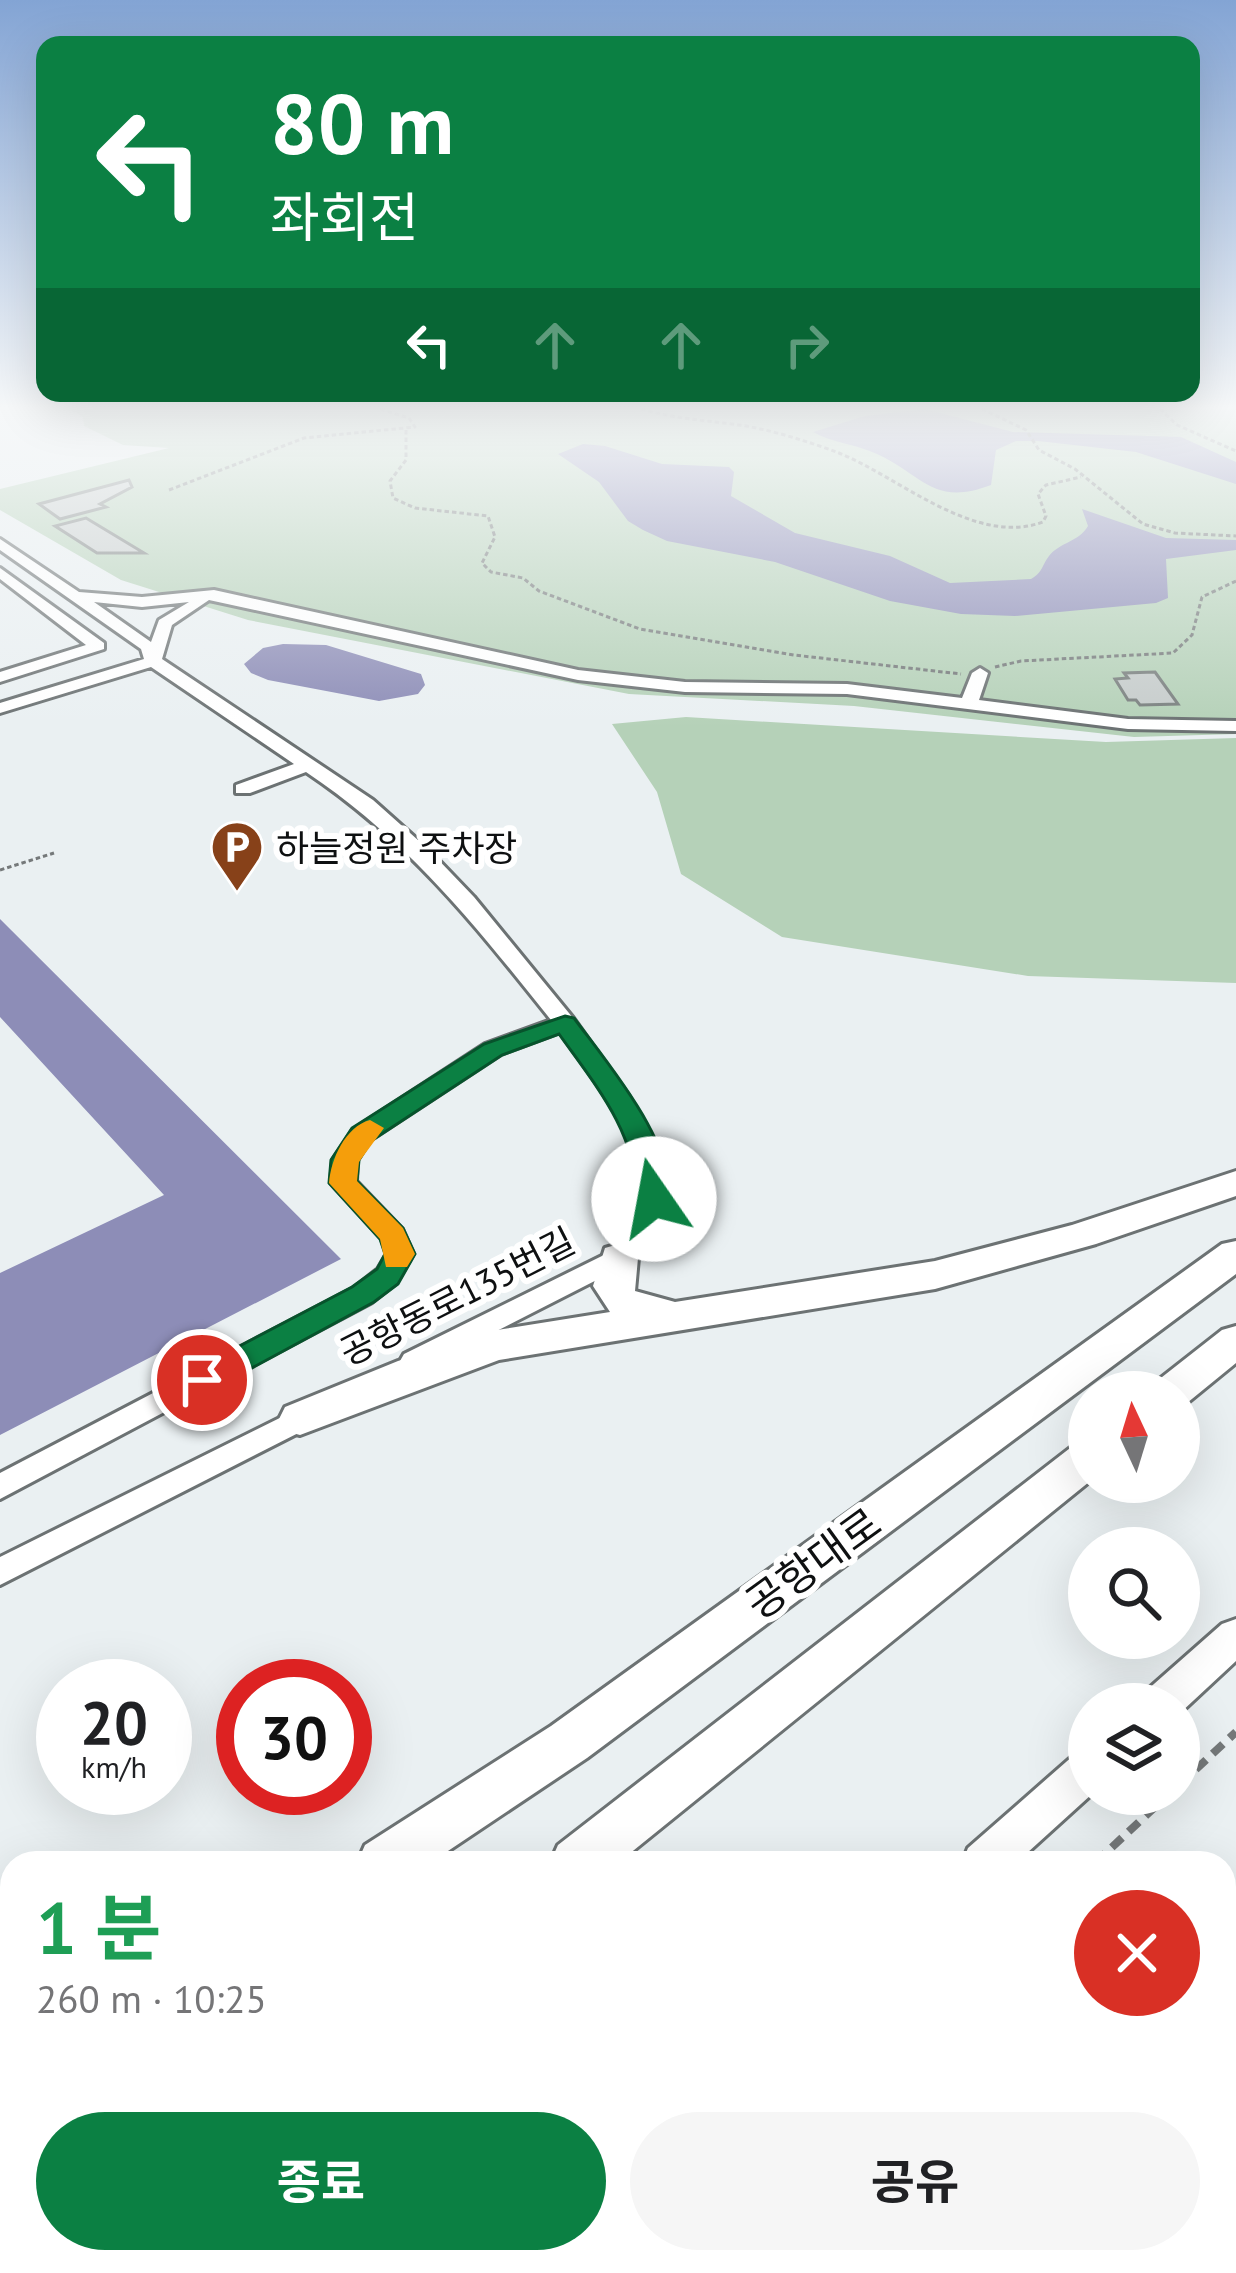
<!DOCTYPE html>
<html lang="ko">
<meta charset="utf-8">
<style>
body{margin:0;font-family:"PT Sans","Noto Sans KR",sans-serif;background:#f6f6f6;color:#202124;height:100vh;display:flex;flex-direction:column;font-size:45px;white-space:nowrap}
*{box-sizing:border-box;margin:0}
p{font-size:39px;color:#757577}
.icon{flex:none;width:66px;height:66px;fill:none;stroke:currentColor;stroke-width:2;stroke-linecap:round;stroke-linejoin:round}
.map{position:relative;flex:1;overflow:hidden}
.sheet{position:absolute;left:0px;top:1851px;width:1236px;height:423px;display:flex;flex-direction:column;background:#fff;border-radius:36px 36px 0 0;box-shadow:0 12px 48px #0002}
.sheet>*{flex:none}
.banner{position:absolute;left:36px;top:36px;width:1164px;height:366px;border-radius:24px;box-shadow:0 12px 48px #0002;background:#0b8043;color:#fff;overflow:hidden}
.needle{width:78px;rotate:356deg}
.tools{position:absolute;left:1068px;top:1371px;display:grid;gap:24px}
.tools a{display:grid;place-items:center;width:132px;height:132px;border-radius:50%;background:#fff;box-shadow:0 12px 48px #0002;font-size:60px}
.speed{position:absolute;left:36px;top:1659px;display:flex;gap:24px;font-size:60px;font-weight:700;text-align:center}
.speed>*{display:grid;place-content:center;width:156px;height:156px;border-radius:50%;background:#fff;box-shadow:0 12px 48px #0002;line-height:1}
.speed small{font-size:30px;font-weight:400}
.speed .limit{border:18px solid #d22;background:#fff;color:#111}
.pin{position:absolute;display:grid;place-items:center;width:102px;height:102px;color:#fff;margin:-51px;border:6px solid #fff;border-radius:50%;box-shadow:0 3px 12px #0007}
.me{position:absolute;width:132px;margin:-66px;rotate:348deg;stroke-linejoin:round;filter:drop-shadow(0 0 9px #0008)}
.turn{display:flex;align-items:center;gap:42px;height:252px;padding:0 36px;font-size:54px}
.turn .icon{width:156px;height:156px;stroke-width:2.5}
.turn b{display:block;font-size:84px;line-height:102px}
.lanes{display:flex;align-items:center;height:114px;padding:0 36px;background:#0003;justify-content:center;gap:60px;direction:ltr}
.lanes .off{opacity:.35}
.round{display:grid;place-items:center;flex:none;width:126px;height:126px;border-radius:63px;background:#f6f6f6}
.head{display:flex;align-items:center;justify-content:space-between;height:204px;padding:0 36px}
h1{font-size:72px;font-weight:700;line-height:90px;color:#1e9e55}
.button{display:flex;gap:24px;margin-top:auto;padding:24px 36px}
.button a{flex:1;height:138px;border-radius:72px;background:#0b8043;color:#fff;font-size:48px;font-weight:700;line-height:138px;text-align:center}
.button a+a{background:#f6f6f6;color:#202124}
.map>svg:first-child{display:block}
.green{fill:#b5d1b8}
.water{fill:#8d8db7}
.building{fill:#c6cccb;stroke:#7a807f;stroke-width:3}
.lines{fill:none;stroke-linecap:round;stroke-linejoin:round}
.minor-casing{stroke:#6c7273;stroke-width:6}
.major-casing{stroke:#6c7273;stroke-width:6}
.highway-casing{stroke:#6c7273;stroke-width:6}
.path-far1{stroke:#75797a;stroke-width:3;stroke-dasharray:4.5 3;stroke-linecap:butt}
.path{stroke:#75797a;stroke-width:8;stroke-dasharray:14 9;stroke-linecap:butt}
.minor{fill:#fff;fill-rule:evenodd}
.major{fill:#fff;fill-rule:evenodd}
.highway{fill:#fff;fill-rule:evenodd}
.route{fill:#0b8043;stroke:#07532c;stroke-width:3}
.slow{fill:#f59e0b}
.labels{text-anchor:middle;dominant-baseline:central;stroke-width:12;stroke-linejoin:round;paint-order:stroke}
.poi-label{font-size:36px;fill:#0e1011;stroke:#fff;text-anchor:start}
.street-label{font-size:36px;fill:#0e1011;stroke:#fff}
.near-street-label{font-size:42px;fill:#0e1011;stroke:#fff}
</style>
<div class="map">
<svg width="1236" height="2273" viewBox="0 0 1236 2273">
<rect width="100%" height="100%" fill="#eaf0f2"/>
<!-- green -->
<path class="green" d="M69 409H1236V734L1134 737 854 706 629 694 248 620 121 580 0 510V489L169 448 123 445 84 426 83 417Z
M686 717 1106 742 1236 738V983L1028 976 782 937 681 874 657 792 612 724Z"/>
<!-- water -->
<path class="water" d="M925 409 1013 432 1181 437 1236 462V484L1136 452 1038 441H1016L996 450 991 485C933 507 923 475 877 454 856 444 833 443 813 432L865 416Z
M583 444 605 446 662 464 729 467 734 472 731 496 795 533 890 556 950 583 1031 579C1043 572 1041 567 1049 556 1060 542 1079 542 1088 526L1082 509 1166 538 1236 540V550L1166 559 1168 598 1156 603 1015 616 961 614 890 601 775 562 667 541 643 530 628 521 599 482 558 454Z
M283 644 326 645 421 674 425 685 418 694 379 701 268 680 251 673 244 664 263 648Z
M0 919 341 1259 0 1435V1273L164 1195 0 1017Z
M1236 1952V2273H923L934 2262H1224V1965Z"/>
<!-- building -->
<path class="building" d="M129 480 132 487 100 504 106 507 60 519 39 504Z
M86 518 144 553H97L55 526Z
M1155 672 1178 704 1140 705 1136 700H1128L1115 679 1128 678 1124 673Z"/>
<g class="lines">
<!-- minor casing -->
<g class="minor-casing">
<path id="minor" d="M0 539 79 592 142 597 214 590 578 670 685 682 847 684 962 698 972 673 980 668 988 673 979 700 1128 719 1236 721V731L1128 729 847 694 685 692 578 680 209 600 172 625 162 659 373 800 428 849 474 897 573 1018 628 1095 661 1155 667 1199 659 1225 628 1264 424 1368H404L400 1361 404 1354 610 1252C618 1242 629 1232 634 1222 665 1164 592 1078 560 1032L501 1054 370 1140 357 1160 356 1181 402 1229 413 1254 396 1283 372 1302 0 1499V1473L354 1288 378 1269 387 1254 382 1239 331 1183 333 1160 353 1130 485 1044 551 1020C475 925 409 841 306 772L250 793H236V785L294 764 151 667 0 713V703L144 659 141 649 0 550ZM94 602 142 607 189 602 159 620 151 642Z
M0 568 104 643V649L0 682V672L86 645 0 579Z
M308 1404 318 1407 322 1415 318 1423 0 1585V1557Z"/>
</g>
<!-- major casing -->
<g class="major-casing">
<path id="major" d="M1236 1619V1661L1179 1714V1704H1140L1146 1691 1222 1624Z
M1089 1749 1092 1794 1016 1863H962L968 1848 1074 1755Z
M506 2262H566L562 2273H502Z"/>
</g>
<!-- highway casing -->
<g class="highway-casing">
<path id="highway" d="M1236 1171V1196L1096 1244 935 1289 499 1360 300 1435 285 1431 279 1419 285 1407 398 1361 497 1330 610 1312 593 1286 605 1248 619 1244 633 1248 638 1258 635 1291 675 1302 935 1261 1072 1225Z
M1236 1241V1274L587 1758 430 1863H357L365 1845 551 1726 1222 1244Z
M1236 1326V1363L1187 1403 1179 1406V1392H1151L1157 1381 1222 1330Z
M1089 1440V1482L618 1863H550L558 1845 1074 1445Z
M12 2065V2127L0 2132V2070Z
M12 2237V2262H59L54 2273H0V2243Z
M223 2262H291L286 2273H218Z"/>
</g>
<!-- path-far1 -->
<path class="path-far1" d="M641 409C672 418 700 420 732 424 766 428 807 441 839 453 899 477 975 547 1043 522L1046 516 1038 494 1046 485 1081 477
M982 409 1026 430 1039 450 1075 469 1143 524 1175 533 1236 536
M1160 409 1177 425 1236 451
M406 430V460L390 481 393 498 415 508 488 516 495 537 482 563 491 572 523 578 539 591 640 629 794 655 961 674
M169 490 304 438 415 427 409 418 380 409
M995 667 1021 661 1173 653 1192 635 1202 597 1236 581
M0 870 54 853"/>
<!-- path -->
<path class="path" d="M1179 1785 1236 1732
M1095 1863 1169 1794
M658 2273 670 2262"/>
<!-- minor -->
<use href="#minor" class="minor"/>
<!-- major -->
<use href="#major" class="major"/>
<!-- highway -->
<use href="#highway" class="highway"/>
</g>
<!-- sky -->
<linearGradient id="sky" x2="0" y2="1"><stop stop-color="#83a4d4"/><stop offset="0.56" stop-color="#f6f8f9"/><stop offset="1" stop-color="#f6f8f9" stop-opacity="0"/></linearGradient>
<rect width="1236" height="727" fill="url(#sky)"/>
<!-- route -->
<path class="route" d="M565 1016 574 1018C603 1058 687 1155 664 1206L654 1208 639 1199C633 1129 599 1090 559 1034L502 1055 371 1141 359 1160 357 1181 403 1228 415 1254 398 1284 374 1302 213 1389H190L186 1380 190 1372 352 1287 377 1269 385 1254 380 1239 329 1183 331 1160 352 1128 484 1044Z"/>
<!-- slow -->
<path class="slow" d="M370 1120 384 1128 359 1162 357 1181 403 1228 415 1254 407 1267H386L380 1239 329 1183C331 1159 345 1127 370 1120Z"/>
<!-- icons -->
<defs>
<g id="parking-pin" transform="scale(2.7)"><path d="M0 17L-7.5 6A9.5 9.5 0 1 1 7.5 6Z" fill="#874119" stroke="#fff"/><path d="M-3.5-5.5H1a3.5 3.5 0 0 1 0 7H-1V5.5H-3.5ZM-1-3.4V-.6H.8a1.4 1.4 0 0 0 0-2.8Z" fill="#fff"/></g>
</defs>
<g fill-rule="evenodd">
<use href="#parking-pin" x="237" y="847"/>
</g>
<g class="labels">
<!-- poi labels -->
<g class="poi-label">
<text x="276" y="847">하늘정원 주차장</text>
</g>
<!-- street labels -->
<g class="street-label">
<text transform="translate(457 1296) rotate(-27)">공항동로135번길</text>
</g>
<!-- near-street labels -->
<g class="near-street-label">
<text transform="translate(813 1563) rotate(-36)">공항대로</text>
</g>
</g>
</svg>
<div class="tools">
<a><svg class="needle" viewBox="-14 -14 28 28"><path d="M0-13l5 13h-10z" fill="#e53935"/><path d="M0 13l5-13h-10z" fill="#757577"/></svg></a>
<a><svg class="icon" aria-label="search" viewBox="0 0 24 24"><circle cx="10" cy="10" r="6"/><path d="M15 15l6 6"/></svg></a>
<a><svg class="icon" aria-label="layers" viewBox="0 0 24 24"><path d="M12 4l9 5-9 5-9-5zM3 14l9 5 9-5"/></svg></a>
</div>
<div class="speed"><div>20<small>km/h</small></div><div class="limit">30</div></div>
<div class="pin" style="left:202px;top:1380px;background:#d93025"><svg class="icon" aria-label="arrive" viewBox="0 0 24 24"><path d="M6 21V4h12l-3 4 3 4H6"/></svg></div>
<svg class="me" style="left:654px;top:1199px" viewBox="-20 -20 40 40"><circle r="19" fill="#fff"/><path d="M0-13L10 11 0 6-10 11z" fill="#0b8043"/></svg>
<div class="banner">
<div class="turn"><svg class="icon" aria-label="left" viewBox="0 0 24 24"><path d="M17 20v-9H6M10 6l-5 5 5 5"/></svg><div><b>80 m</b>좌회전</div></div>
<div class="lanes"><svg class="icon" aria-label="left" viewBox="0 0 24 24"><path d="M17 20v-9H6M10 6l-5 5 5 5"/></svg><svg class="icon off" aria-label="ahead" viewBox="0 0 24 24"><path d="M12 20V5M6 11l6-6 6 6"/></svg><svg class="icon off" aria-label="ahead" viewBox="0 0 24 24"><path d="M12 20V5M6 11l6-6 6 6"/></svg><svg class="icon off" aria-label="right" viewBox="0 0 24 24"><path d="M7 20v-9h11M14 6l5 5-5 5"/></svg></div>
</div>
<section class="sheet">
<div class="head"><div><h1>1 분</h1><p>260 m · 10:25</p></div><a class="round" style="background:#d93025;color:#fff"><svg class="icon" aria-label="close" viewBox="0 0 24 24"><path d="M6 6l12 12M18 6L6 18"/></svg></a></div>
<div class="button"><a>종료</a><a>공유</a></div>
</section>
</div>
